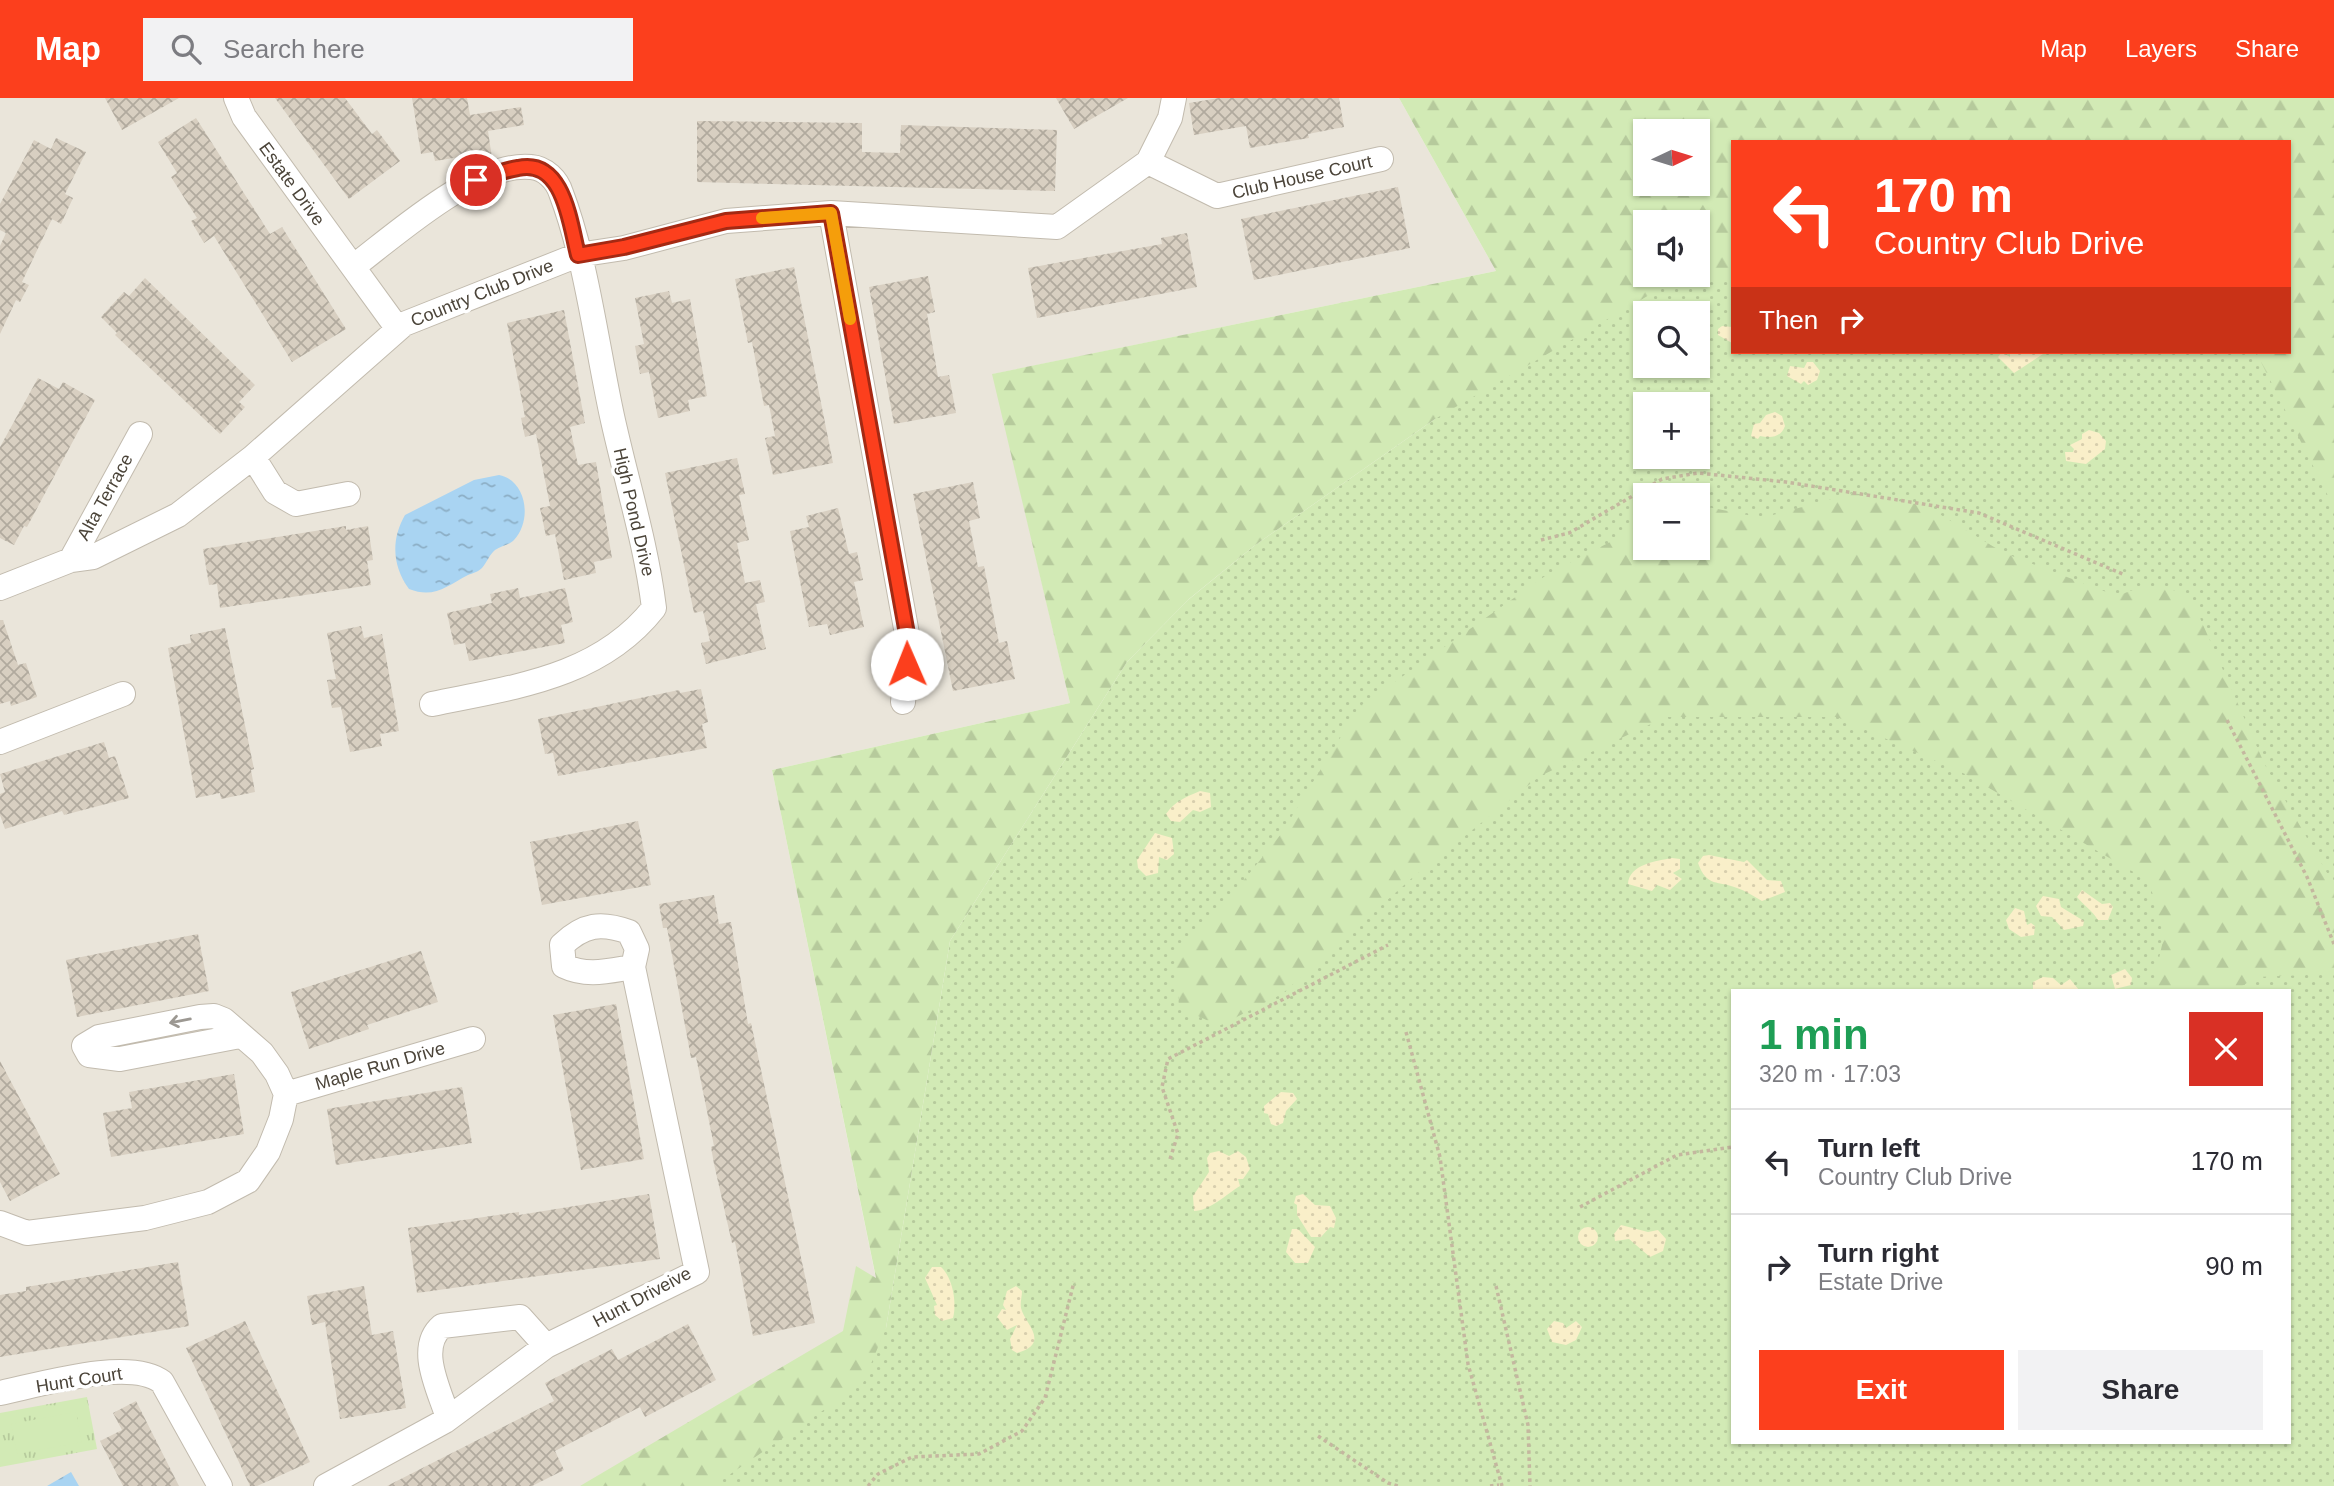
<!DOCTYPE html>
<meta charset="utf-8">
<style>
body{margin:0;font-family:Arial,sans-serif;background:#f2f2f3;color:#2b2b33;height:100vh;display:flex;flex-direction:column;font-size:26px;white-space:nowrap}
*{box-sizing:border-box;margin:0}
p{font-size:23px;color:#7c7c81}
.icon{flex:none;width:38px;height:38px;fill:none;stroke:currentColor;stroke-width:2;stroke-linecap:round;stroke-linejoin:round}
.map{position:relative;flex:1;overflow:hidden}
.details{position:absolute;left:1731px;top:891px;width:560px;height:455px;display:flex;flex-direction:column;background:#fff;border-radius:0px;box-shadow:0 2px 5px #0004}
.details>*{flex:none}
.guide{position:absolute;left:1731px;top:42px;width:560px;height:214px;border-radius:0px;box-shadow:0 2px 5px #0004;background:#fc3f1d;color:#fff;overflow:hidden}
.needle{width:46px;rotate:86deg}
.buttons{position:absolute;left:1633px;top:21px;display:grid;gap:14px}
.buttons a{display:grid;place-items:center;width:77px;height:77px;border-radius:0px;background:#fff;box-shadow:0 2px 5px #0004;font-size:35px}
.pin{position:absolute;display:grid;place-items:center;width:60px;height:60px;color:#fff;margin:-30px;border:4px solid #fff;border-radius:50%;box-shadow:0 2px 7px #0007}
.me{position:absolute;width:77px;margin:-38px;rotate:359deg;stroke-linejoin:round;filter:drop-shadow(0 0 5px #0008)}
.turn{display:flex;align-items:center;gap:24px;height:147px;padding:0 28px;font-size:32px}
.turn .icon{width:91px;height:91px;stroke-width:2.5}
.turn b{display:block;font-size:49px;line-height:60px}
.then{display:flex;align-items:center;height:66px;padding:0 28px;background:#0003;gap:14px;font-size:26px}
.round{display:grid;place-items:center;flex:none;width:74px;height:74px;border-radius:0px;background:#f2f2f3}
.summary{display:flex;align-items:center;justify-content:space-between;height:119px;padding:0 28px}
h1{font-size:42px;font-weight:700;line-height:52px;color:#1e9e55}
.button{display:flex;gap:14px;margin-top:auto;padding:14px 28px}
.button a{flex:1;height:80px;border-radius:0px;background:#fc3f1d;color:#fff;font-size:28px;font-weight:700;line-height:80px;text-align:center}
.button a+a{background:#f2f2f3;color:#2b2b33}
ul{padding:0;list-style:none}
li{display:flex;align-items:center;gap:21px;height:105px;padding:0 28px;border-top:2px solid #e1e1e2}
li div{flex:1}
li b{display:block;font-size:26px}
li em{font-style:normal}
header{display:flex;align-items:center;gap:42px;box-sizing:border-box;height:98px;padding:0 35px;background:#fc3f1d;color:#fff}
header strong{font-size:33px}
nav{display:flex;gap:38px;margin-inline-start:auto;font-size:24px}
.search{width:490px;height:63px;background:#f2f2f3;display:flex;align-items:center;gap:18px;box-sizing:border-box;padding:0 24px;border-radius:0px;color:#7c7c81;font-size:26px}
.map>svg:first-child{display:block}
.residential{fill:#eae5da}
.grass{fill:url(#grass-dots);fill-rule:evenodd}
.forest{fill:url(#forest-firs);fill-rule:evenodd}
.sand{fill:url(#sand-dots)}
.park{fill:url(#park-tufts)}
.garden{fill:#d2eab5}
.water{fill:url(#water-ripples)}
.building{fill:url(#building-cross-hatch)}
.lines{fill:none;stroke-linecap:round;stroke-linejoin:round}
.minor-casing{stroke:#c2bbae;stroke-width:26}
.path{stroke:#c4b79f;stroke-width:3.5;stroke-dasharray:3.5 3.5;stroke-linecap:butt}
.minor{stroke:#fff;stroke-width:24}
.oneway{stroke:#9c9892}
.route-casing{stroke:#a42913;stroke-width:18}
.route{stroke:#fc3f1d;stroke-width:12}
.slow{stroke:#f59e0b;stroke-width:12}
.labels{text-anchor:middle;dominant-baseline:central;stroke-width:7;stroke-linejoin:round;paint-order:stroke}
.street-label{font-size:18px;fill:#4b4439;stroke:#fff}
</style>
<header>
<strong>Map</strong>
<div class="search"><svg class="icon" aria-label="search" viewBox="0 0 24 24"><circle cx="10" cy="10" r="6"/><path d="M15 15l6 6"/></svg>Search here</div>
<nav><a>Map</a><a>Layers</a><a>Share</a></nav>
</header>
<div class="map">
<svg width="2334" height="1388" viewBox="0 0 2334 1388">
<defs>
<pattern id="grass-dots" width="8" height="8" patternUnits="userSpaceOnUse" patternTransform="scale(1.75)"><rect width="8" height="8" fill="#d2eab5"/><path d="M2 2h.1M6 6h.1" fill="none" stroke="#b6ca9c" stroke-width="1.8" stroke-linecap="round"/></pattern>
<pattern id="forest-firs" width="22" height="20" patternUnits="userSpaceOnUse" patternTransform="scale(1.75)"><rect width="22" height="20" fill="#d2eab5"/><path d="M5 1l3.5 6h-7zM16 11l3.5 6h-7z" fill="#b6ca9c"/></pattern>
<pattern id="sand-dots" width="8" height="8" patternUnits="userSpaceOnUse" patternTransform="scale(1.75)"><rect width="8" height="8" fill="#f9efc9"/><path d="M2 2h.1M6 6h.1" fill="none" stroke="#d7cead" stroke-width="1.8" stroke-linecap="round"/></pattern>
<pattern id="park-tufts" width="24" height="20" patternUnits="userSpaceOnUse" patternTransform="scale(1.75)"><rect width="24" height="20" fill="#d2eab5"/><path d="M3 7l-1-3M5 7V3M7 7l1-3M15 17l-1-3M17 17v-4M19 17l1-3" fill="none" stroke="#b6ca9c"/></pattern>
<pattern id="water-ripples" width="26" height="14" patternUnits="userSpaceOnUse" patternTransform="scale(1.75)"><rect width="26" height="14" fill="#a9d4f2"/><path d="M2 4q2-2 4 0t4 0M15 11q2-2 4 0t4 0" fill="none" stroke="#8caec5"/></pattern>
<pattern id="building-cross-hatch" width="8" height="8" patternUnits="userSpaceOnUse" patternTransform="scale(1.75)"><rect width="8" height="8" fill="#d8cfc1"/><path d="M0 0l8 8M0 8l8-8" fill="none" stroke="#b1aa9e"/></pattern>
</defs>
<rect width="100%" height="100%" fill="#f6f3ec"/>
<!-- residential -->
<path class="residential" d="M0 0H1399L1496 173 993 276 1070 605 772 672 886 1230 608 1388H0Z"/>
<!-- grass -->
<path class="grass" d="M1732 95V254H2289L2334 249V1388H625L886 1230 950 843 1127 564 1188 502 1254 448 1435 321 1496 173ZM1645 124H1698V177H1645ZM1645 215H1698V268H1645ZM1645 306H1698V359H1645ZM1645 397H1698V450H1645ZM1732 892H2289V1344H1732Z"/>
<!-- forest -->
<path class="forest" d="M1399 0H2334V410L2256 254H2289V44H1732V181L1663 189 1435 321 1254 448 1189 501 1127 564 950 843 886 1230 863 1285 713 1388H580L843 1233 856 1168 876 1180 772 672 1070 605 992 276 1496 173ZM1645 33H1698V86H1645ZM1645 124H1698V177H1645Z
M1853 395 1926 408 2004 455 2117 498 2146 487 2183 494 2196 511 2265 667 2334 787V876L2256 879 2236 892H2152L2164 838 2149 783 1965 676 1837 619H1666L1540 678 1412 780 1282 896 1219 928 1179 909 1175 853 1211 823 1281 736 1359 609 1548 476 1645 426V450H1698V407L1762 420Z"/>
<!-- sand -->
<path class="sand" d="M1722 228 1732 229V245L1718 237V231Z
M2002 254 2010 259V254H2046L2014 275 1998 259Z
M1807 264H1813L1820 273 1817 282 1808 287 1804 283 1801 286 1787 278 1790 268 1804 270Z
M1775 314 1782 318 1785 328C1781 340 1770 340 1760 338L1758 341 1751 338 1754 326 1760 325 1766 317Z
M2089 332 2099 335 2106 343 2105 351 2086 366 2066 363 2065 354H2073L2074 351 2070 347 2082 341V336Z
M1200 693 1210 695 1211 709 1200 714 1193 712 1180 724 1171 723 1166 716C1175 703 1186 699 1200 693Z
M1155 735 1172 740 1174 756 1167 762 1159 759 1158 775 1146 778 1138 770 1137 762Z
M1709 757 1744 764 1747 762 1767 782 1781 783 1785 794 1762 803C1753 798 1746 793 1737 790 1718 782 1707 790 1698 765L1703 758Z
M1672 760 1680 761V771L1673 775 1682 781 1670 792 1657 787 1652 793 1628 786C1629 766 1657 763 1672 760Z
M2082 792 2102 806 2110 805 2113 809 2108 822H2098C2091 811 2084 808 2077 799Z
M2043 798 2059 801 2061 809 2084 823 2083 828 2064 832 2052 819 2041 818 2036 808Z
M2015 810 2024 813 2027 827 2031 825 2035 828 2034 837 2021 839 2009 831 2006 822Z
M2125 871 2132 880 2131 887 2115 891 2111 877Z
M2043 879 2053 880 2061 887 2070 881 2079 892H2033V884Z
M1281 994 1293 995 1297 1001 1286 1013 1283 1025 1276 1028 1271 1026 1268 1016 1264 1015V1008Z
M1219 1053 1229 1058 1238 1053 1246 1059 1250 1071 1243 1081H1238L1240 1088C1227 1096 1209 1113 1194 1113L1193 1098 1209 1074 1207 1060 1210 1055Z
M1303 1096 1315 1107 1330 1108 1336 1120 1334 1130 1330 1129 1321 1139H1311L1297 1117V1107L1294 1105 1296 1098Z
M1621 1127 1648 1134 1658 1132 1666 1141 1663 1153 1650 1159 1629 1141 1615 1143 1614 1136Z
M1578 1139a10 10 0 1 1 20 0a10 10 0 1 1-20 0Z
M1292 1131H1298L1315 1149 1308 1165H1295L1286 1154Z
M932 1169H941C953 1180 957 1205 953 1220L942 1223 935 1217 934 1208 937 1207 925 1180Z
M1016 1188 1022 1193C1022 1199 1020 1204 1021 1210 1024 1225 1052 1245 1017 1255L1012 1252 1010 1241 1017 1227 1007 1232 997 1219 1002 1211 1006 1212 1003 1207 1007 1193Z
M1554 1223 1563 1225 1566 1230 1576 1223 1582 1229 1576 1242 1566 1247 1552 1244 1547 1231Z"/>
<!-- park -->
<path class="park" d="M87 1299 97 1351 0 1369V1315Z"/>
<!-- garden -->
<path class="garden" d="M76 1314 82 1344 17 1356 11 1326Z"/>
<!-- water -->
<path class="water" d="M499 377C526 382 533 422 514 442 509 447 501 448 495 452 490 456 487 464 482 470 478 474 473 475 468 477 447 488 434 501 409 491 392 468 391 441 405 417L474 382Z
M71 1374 79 1388H47Z"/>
<!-- building -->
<path class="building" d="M105 0H179L122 32Z
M275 0H345L372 36 377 32 400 63 349 101Z
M412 0H467L470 17 521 9 524 27 488 33 492 60 468 70 466 58 435 63 433 54 421 56Z
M1056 0H1128L1074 31Z
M1219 0H1339L1344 29 1308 36 1309 40 1250 50 1246 28 1194 37 1189 5Z
M196 20 270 136 282 129 346 231 292 264 214 138 204 145 191 123 197 120 171 79 177 75 158 44Z
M697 23 862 25V54L900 55 901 27 1057 32 1055 93 697 84Z
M56 40 86 54 65 96 73 100 61 126 52 121 22 184 29 187 20 204 16 202 0 236V148L6 135 0 132V106L34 42 51 51Z
M1398 89 1410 150 1254 182 1241 121Z
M1187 135 1197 189 1037 220 1028 170 1162 146 1161 140Z
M794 169 833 365 773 377 765 340 775 338 769 307 764 308 752 244 748 245 735 181Z
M928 178 935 214 927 216 938 279 949 277 956 315 894 326 869 189Z
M145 180 255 287 239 304 245 309 220 336 115 237 117 235 101 219 124 194 129 198Z
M669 193 672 205 690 201 707 298 688 302 690 313 658 320 649 274 640 276 635 248 644 246 635 200Z
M564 212 585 325 570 329 578 367 596 364 612 460 594 464 596 475 564 482 555 436 546 438 540 410 550 408 536 336 525 339 521 320 525 319 507 225Z
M38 280 59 291 63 284 95 302 27 429 24 428 14 447 0 440V349Z
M737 360 745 396 739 397 749 442 737 445 745 485 760 482 765 504 756 506 766 551 706 566 701 545 710 543 703 513 694 515 665 375Z
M973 384 980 420 969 423 978 469 984 468 999 545 1007 543 1015 581 953 593 913 396Z
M838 410 849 456 857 454 863 482 854 484 864 529 830 537 827 526 809 529 790 433 809 429 806 418Z
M346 428V432L368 428 373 462 367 463 371 487 220 510 217 486 209 487 203 451Z
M518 490 520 500 565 490 573 524 561 527 565 545 469 563 465 545 454 547 447 515 492 505 490 496Z
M0 522H3L18 567 26 565 37 599 11 608 10 603 0 606Z
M361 528 364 540 382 536 399 633 380 636 382 648 350 654 341 609 332 610 327 582 336 581 327 535Z
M225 530 254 671 251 672 255 694 221 701 220 695 196 700 168 550 191 545 190 537Z
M701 591 708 624 702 626 707 650 558 678 553 655 545 656 538 621 679 592 680 595Z
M104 644 109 660 115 658 129 700 64 717 62 713 5 731 0 717V696L5 694 0 676Z
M638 723 651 787 542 807 530 744Z
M714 797 719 826 731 824 748 926 751 925 815 1225 753 1238 735 1144 732 1145 714 1066 711 1049 714 1048 696 959 691 960 667 830H663L659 806Z
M198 836 209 893 77 919 66 862Z
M421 853 438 904 367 927 369 931 309 951 291 894Z
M616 906 644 1061 581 1072 553 917Z
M0 963 60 1076 10 1103 0 1084Z
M234 976 244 1036 111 1059 103 1015 132 1010 129 994Z
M462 989 472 1045 336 1067 327 1011Z
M649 1096 660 1161 417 1195 408 1130 519 1114V1117Z
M178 1164 189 1228 0 1259V1197L26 1193V1189Z
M364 1188 372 1237 393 1233 406 1310 340 1321 325 1224 312 1227 307 1198Z
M245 1223 310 1364 257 1388H250L186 1250Z
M688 1226 716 1282 645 1319 640 1309 555 1353 564 1372 532 1388H387L554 1303 545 1285 612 1251 618 1262Z
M136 1303 179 1388H123L100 1343 122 1332 113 1315Z"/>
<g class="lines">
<!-- minor casing -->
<g class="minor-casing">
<path id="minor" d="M236 0 244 19 398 231
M1148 64 1217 98 1381 61
M831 115 909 547 903 604
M353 169C394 138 477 63 531 69 545 70 557 82 561 95 586 160 597 249 612 318 626 382 646 445 654 510 599 580 513 589 432 606
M253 359 275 394 296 406 348 396
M71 462 140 336
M0 490 71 462 93 459 178 417 253 359 404 226 578 157 624 150 726 123 831 115 1057 129 1148 64 1170 20 1174 0
M0 644 123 596
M286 996 473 941
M0 1125 27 1135 145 1120 208 1104 248 1083 268 1054 281 1021 286 996 277 976 262 955 224 922 214 918 200 919 99 939 84 948 89 957 120 961 240 938
M0 1295C39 1287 130 1259 162 1284L220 1388
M448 1320C440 1293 416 1250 442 1228L520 1219 546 1248
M326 1388 445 1323 546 1248 697 1174 633 869 637 851 629 834C601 824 584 826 562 847L564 868C587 879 608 873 633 869"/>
</g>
<!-- path -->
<path class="path" d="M1541 442 1569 435 1662 381 1698 375 1786 384 1979 415 2125 477
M2227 622 2307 779 2334 846
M1406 934 1440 1059 1468 1266 1502 1388
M1170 1061 1178 1036 1162 989 1168 961 1388 847
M1580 1109 1677 1057 1732 1049
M1496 1188 1528 1327 1530 1388
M1318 1338 1388 1385 1398 1388
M868 1388 878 1376 912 1359 979 1356 1022 1333 1045 1300 1074 1184
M1490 1388 1499 1387"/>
<!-- minor -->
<use href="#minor" class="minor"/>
</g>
<!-- one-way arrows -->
<defs><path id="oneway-shaft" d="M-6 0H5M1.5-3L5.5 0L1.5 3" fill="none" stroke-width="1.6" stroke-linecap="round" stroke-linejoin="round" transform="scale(1.75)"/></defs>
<use class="oneway" href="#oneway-shaft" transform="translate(180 923) rotate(169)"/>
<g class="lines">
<!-- route casing -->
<g class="route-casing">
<path id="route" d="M476 82C490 78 504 72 518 70 564 60 570 126 578 157L624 149 726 123 831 115 909 547 907 566"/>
</g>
<!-- route -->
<use href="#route" class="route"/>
<!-- slow -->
<path class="slow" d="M762 120 831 115 850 221"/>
</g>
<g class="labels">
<!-- street labels -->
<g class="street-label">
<text transform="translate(1302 79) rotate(-13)">Club House Court</text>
<text transform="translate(292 86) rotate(54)">Estate Drive</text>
<text transform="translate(482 195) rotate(-22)">Country Club Drive</text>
<text transform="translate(105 399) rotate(-61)">Alta Terrace</text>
<text transform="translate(634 414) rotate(77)">High Pond Drive</text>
<text transform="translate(380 968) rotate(-16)">Maple Run Drive</text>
<text transform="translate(642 1199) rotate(-28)">Hunt Driveive</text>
<text transform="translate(79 1282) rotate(-9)">Hunt Court</text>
</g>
</g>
</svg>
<div class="buttons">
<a><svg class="needle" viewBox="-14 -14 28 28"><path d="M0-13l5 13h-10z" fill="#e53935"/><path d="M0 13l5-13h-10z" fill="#7c7c81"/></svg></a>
<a><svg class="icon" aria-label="sound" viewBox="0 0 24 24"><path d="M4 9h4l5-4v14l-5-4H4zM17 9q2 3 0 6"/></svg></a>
<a><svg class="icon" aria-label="search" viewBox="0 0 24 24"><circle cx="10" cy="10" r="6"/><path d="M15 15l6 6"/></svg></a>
<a>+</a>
<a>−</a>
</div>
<div class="pin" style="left:476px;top:82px;background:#d93025"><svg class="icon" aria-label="arrive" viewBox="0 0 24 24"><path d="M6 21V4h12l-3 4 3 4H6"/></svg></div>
<svg class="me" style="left:907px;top:566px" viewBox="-20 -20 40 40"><circle r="19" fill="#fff"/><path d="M0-13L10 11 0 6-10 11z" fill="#fc3f1d"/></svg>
<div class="guide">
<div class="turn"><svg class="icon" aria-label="left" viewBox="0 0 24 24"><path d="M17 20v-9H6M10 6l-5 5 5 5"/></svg><div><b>170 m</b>Country Club Drive</div></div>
<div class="then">Then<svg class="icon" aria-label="right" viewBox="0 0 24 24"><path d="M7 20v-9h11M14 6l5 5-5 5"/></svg></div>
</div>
<section class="details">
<div class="summary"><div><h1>1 min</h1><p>320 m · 17:03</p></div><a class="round" style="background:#d93025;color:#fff"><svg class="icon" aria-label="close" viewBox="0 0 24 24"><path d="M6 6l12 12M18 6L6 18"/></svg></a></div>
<ul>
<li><svg class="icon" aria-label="left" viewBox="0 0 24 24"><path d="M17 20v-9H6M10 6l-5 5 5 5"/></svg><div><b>Turn left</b><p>Country Club Drive</p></div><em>170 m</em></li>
<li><svg class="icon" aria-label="right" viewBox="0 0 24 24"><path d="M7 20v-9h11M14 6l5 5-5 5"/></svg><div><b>Turn right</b><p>Estate Drive</p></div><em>90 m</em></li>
</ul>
<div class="button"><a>Exit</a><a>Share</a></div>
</section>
</div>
